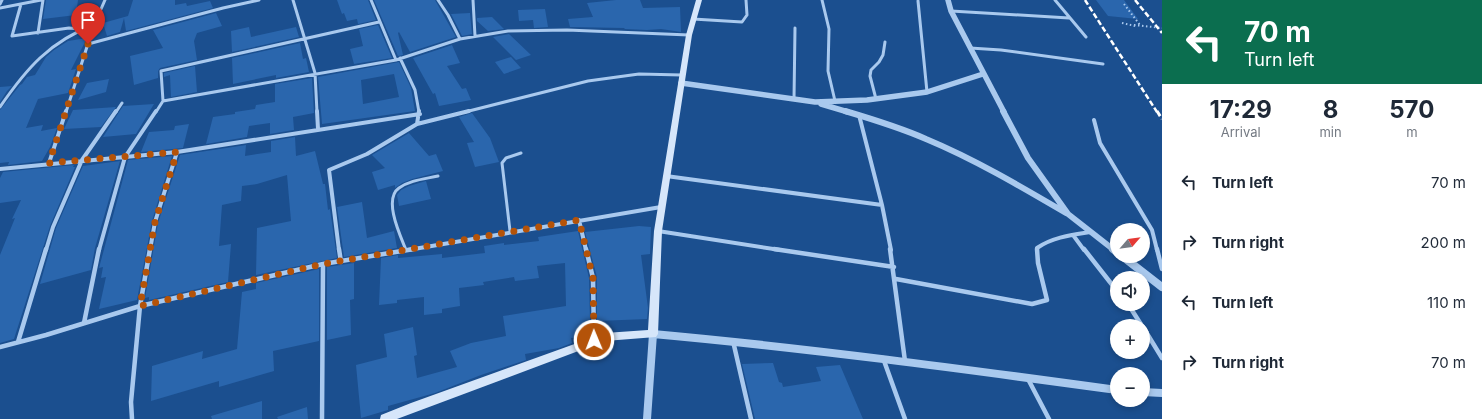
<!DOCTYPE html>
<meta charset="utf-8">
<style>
body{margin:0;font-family:Inter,sans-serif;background:#f6f6f7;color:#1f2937;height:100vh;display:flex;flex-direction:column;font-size:15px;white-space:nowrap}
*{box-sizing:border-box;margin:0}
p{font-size:13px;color:#747a83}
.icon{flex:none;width:22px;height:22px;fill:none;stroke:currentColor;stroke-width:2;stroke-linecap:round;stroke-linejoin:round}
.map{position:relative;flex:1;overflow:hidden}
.sheet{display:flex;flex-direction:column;background:#fff;width:320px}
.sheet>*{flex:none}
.banner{background:#0b6e4f;color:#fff;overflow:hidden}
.needle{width:26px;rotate:62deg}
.fabs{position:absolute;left:1110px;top:223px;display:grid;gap:8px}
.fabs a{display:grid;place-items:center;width:40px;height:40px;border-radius:50%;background:#fff;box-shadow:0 2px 6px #0003;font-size:20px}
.pin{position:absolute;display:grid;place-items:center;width:34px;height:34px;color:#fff;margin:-41px -17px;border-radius:50% 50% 50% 0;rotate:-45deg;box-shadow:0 0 4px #0007}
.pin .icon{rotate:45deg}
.me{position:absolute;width:44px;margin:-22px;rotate:359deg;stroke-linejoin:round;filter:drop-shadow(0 0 3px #0008)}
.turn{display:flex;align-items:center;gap:14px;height:84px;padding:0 16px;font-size:18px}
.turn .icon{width:52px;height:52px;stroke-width:2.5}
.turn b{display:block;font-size:28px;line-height:34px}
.eta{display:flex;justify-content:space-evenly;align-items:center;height:68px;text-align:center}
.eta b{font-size:24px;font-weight:700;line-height:28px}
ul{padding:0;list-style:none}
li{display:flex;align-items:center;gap:12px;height:60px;padding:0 16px}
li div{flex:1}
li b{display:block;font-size:15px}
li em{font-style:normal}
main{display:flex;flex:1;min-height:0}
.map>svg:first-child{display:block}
.building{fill:#2a66ad;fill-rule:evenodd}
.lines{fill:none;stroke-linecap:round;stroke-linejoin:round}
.path{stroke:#a9c9ee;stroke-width:2;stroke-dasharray:1.5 2.5;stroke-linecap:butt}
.service{stroke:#a9c9ee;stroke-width:3}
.minor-far2{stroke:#a9c9ee;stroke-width:3}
.minor-far1{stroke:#a9c9ee;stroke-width:4}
.minor{stroke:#a9c9ee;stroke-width:4.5}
.tertiary-far2{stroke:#a9c9ee;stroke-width:5.5}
.tertiary-far1{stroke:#a9c9ee;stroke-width:6}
.tertiary{stroke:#a9c9ee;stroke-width:8}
.secondary{fill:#d6e6fa;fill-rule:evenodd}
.rail-far1{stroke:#fff;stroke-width:2.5;stroke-dasharray:5.5 2.5;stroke-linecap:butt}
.rail{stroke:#fff;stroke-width:3;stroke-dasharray:6 3;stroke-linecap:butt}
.route{stroke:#b45309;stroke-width:7;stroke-dasharray:0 12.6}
</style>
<main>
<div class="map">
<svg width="1162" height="419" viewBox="0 0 1162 419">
<rect width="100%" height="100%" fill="#1b4f8f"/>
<!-- building -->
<path class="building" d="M46 0H78L76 15 43 19Z
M133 0H175V5L186 3 187 6 210 1 213 8 126 31 124 18 120 32 107 36 103 23 128 16Z
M337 0H368L376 20 358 24 357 19 347 21 344 13 342 14Z
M374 0H435L456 37 410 52 399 32 398 33 403 55 398 56Z
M616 0H640L643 8 680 7 681 32 661 29 647 30 625 29 624 28 570 27 568 19 593 17 587 3Z
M1096 0H1124L1138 19 1108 16Z
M545 9 548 27 534 28 533 20 519 21 518 10Z
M216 13 222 26 197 33 194 41 197 60 160 68 158 71V78L134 85 130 56 163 48 153 30Z
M470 13 472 34 462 36 451 14Z
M492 17 504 29 488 31 477 21V18Z
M378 25 392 58 354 64 350 49 363 46 359 29Z
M249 27 251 37 296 27 299 37 232 52 231 31Z
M509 34 531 55 516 60 493 37Z
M87 38 71 70 76 69 68 93 38 99 26 128 43 125 41 131 57 128 50 147 42 161 8 165 9 162 0 163V110L20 85 22 84 27 77 35 75 46 57 54 50 68 41Z
M300 43 303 59 306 58 309 72 276 78V75L233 84 232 58Z
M452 45 460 63 447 66 462 89 466 88 471 100 439 106 435 93 433 94 413 58Z
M511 57 521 68 504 74 495 62Z
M399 62 411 88 415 111 322 124 318 77ZM394 74 399 97 363 104 361 80Z
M195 66 197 92 171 97 170 75 164 77V73Z
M312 78 314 113 293 117 294 130 270 134V123L249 126 247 137 206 144 213 117 235 114V112L255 109 256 105 275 102V84Z
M109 79 106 92 78 100 87 83Z
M12 86 7 91 0 102V87Z
M154 104 136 134 103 137 123 106Z
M116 107 101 127 64 129 73 110Z
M472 113 490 138 499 162 475 167 467 143 474 142 459 117Z
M189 124 183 148 141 152 149 132 174 130 175 126Z
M409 133 429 156 436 154 443 171 412 179 402 183 395 188V185L378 190 372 172 385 168 372 155Z
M295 137 296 156 315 151 323 184H325L328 210 330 209 337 258 256 275 257 228 291 221 287 175 257 184 242 186 241 201 222 205 219 246 231 244 228 282 149 300V297L145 298 158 223 180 155 246 145 245 156 271 152V141Z
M172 156 152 221 137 300 99 309 106 277 101 278 103 267 99 268 128 160Z
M120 161 95 248 91 270 40 284 56 228 83 166Z
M74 165 73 167H75L50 226 14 339 0 343V255L15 218 12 219 21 200 0 203V178L3 172Z
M426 181 431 199 399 206 397 195 401 190 409 186Z
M362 202 367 238 394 231 397 248 344 257 337 207Z
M639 226 651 227 650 254 641 255 648 308 647 319 597 321V277L585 232Z
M578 231 589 278 590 321H588L589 336 571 338 572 343 559 348 525 354 526 360 481 375 435 393 388 406V410L361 418 356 365 387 357 384 334 413 327 417 355 414 356 417 378 457 367 450 351 471 343 506 336 503 316 566 306 565 263 537 266 539 278 515 281 514 277 483 282 484 285 459 288 460 306 442 309V313L424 315V297L397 300V303L379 305 381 258 398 255V258L442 254V258L485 253 484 246 504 243V245L539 241 538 237Z
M354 263V299L350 300 351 335 327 340V267Z
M319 269V341L273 351 274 371 219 387V381L151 401 152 366 203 351 202 359 237 349 242 292 256 289V283Z
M773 363 779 382 782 383 783 387 821 381 816 367 840 365 863 419H755L742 364Z
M262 401V419H212L211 416Z
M307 407 308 419H278L277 417Z"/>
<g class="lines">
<!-- path -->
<path class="path" d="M1124 4 1140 25
M1122 23 1135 26
M1134 25 1162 28"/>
<!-- service -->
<path class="service" d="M510 231 502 163 506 158 521 153
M406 250C400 235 383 199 399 188 410 180 425 179 438 176"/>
<!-- minor-far2 -->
<path class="minor-far2" d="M293 0 315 73 317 112
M371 0 396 60
M438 0 448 15 460 39
M473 0 475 36
M822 0 829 29 828 71 835 101
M1055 0 1086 37
M918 1 927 92
M0 4 2 0
M21 4 12 36 69 28 79 29
M0 8 41 0
M951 11 1069 18
M693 19 742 22 747 15 746 0
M38 33 43 0
M88 44 223 8 259 0
M970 48 1001 50 1103 64
M400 58 415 90 419 112
M794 99 795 28
M876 99 870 76 871 70 879 62 883 55 885 42
M163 101 161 71 379 22
M0 107C26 69 50 41 94 25L105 0
M66 112 94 25
M116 112 122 103
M156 112 163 101 396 60 460 39 508 31 567 30 689 35
M465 112 588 81 639 74 682 75"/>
<!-- minor-far1 -->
<path class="minor-far1" d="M317 111 318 129
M859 115 882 205 891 250
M1094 120 1100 143 1152 230 1157 250
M417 124 469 111
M49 163 66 111
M0 169 177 152 420 114
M666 176 882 205
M579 220 586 250
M658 231 780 250
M1073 235 1084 250
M46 250 53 227 82 160 116 111
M99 250 125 157 156 111
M150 250 155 222 177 152
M339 250 329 170 367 154 417 124 419 111
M408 250 661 207
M1037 250V248C1053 237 1072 235 1091 232"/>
<!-- minor -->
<path class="minor" d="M339 249 341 262
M586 249 593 278 594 340
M774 249 894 267
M890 249 905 361
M1084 249 1117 291
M1157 249 1162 269
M896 279 1032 304 1047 300 1038 263 1037 249
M1128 304 1142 326
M84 323 99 249
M1143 327 1162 358
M733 341 751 419
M18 342 46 249
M0 347 46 335 140 306 323 264 414 249
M883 358 905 419
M1028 379 1049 419
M132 419 131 402 140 306 150 249
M322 419 323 264"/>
<!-- tertiary-far2 -->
<path class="tertiary-far2" d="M948 0 951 11 1004 112
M681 83 815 102 867 100 927 92 983 74
M821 104 848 112"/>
<!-- tertiary-far1 -->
<path class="tertiary-far1" d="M845 111C872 119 899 127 926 139 974 159 1020 186 1066 213
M1003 111 1028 158 1068 214 1114 250"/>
<!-- tertiary -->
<path class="tertiary" d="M1113 249 1117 252
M1122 256 1162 287
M1143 392 1162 393
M647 419 653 334C808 348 963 369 1117 390"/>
<!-- secondary -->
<path class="secondary" d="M696 0H702L692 35 662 231 658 334 656 337 605 341 397 419H380L381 415 411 403 605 333 648 330 654 231 686 35Z"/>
<!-- rail-far1 -->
<path class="rail-far1" d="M1085 0 1157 112
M1135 0 1162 33"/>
<!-- rail -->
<path class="rail" d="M1157 111 1162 119"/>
</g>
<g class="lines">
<!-- route -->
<path class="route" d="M88 44 49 163 177 152 155 222 140 306 323 264 579 220 593 278 594 340"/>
</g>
</svg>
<div class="fabs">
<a><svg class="needle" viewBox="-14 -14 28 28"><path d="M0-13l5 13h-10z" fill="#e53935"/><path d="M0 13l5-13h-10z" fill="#747a83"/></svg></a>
<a><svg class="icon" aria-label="sound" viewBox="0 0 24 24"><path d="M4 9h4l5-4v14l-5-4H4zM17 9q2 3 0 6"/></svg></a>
<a>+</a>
<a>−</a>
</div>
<div class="pin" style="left:88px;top:44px;background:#d93025"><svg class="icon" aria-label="arrive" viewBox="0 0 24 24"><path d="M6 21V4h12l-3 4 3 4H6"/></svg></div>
<svg class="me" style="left:594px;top:340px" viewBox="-20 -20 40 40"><circle r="17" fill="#b45309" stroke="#fff" stroke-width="3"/><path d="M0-11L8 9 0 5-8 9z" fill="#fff"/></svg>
</div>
<section class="sheet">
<div class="banner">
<div class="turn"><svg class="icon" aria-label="left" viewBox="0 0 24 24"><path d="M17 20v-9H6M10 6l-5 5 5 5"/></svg><div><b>70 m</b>Turn left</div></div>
</div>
<div class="eta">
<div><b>17:29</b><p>Arrival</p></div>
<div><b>8</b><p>min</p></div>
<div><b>570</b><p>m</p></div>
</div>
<ul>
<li><svg class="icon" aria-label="left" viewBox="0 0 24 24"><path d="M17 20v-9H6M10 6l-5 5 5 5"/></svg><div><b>Turn left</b></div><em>70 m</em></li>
<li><svg class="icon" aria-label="right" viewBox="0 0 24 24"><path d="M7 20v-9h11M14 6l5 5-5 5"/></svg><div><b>Turn right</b></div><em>200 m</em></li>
<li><svg class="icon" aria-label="left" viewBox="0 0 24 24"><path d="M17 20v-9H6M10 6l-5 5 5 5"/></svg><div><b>Turn left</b></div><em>110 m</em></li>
<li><svg class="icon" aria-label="right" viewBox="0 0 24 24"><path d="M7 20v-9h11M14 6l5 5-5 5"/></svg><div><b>Turn right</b></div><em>70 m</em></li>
</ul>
</section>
</main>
